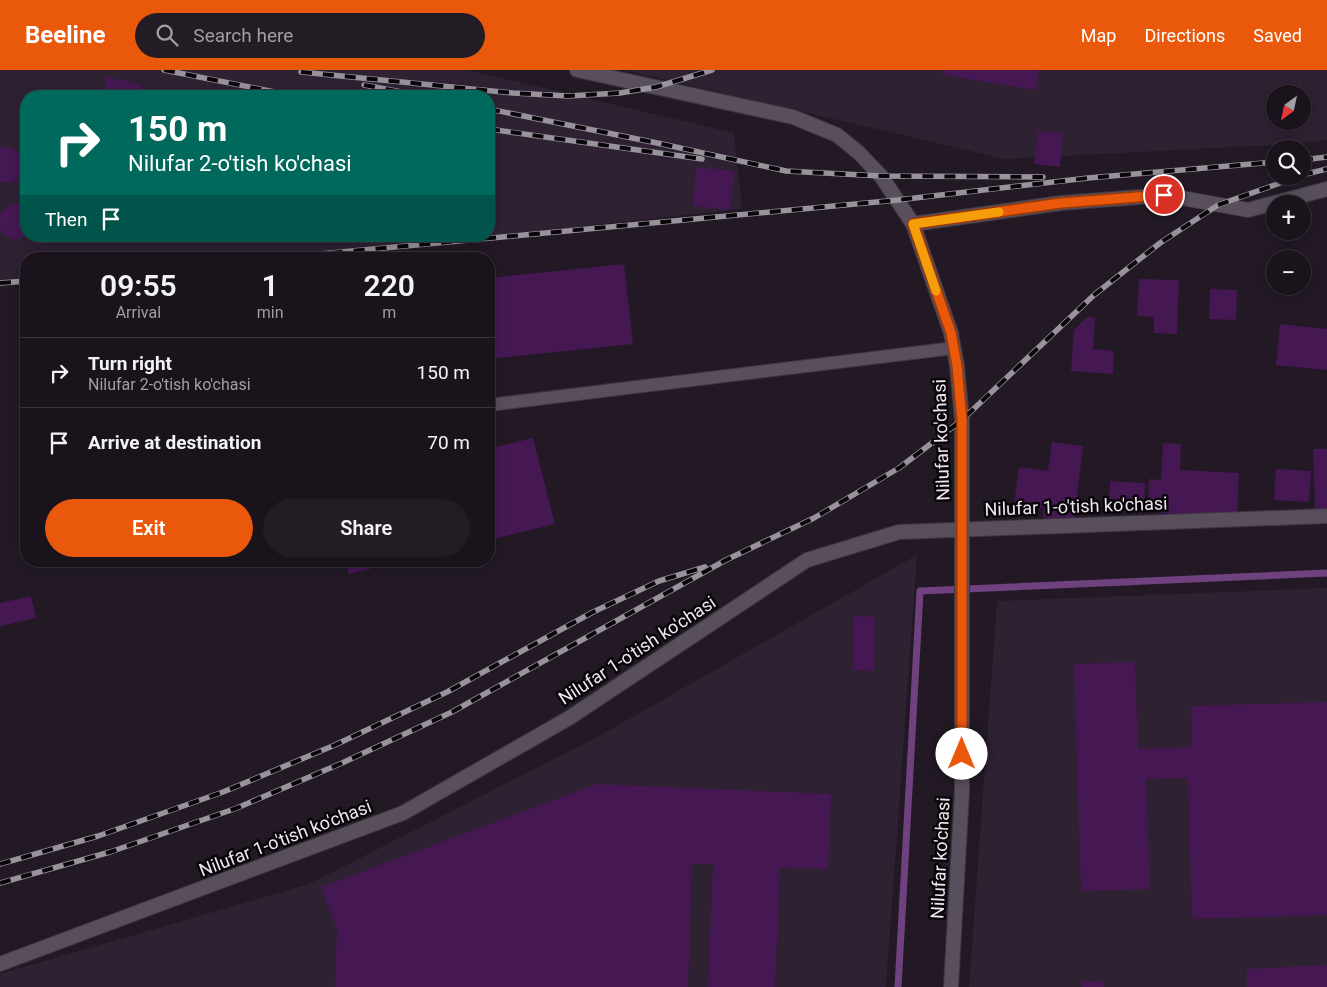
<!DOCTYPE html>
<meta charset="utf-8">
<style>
body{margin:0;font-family:Roboto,sans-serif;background:#231c25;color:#f1f3f6;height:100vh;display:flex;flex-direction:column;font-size:19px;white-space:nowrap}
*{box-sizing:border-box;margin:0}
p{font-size:16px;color:#9f9ea3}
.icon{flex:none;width:28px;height:28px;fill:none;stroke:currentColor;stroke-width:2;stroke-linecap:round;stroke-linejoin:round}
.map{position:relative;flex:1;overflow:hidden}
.panel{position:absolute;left:20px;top:182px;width:475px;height:315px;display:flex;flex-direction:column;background:#1a131c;border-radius:20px;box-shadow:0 2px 12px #0003,0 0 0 1px #38323b}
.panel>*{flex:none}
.hud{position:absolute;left:20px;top:20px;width:475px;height:152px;border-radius:20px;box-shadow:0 2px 12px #0003,0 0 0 1px #38323b;background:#00695c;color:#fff;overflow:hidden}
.needle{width:32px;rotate:213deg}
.fabs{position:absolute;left:1266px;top:15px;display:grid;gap:10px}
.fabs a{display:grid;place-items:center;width:45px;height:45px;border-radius:50%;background:#1a131c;box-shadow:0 2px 12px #0003,0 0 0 1px #38323b;font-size:25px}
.pin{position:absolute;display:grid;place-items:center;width:42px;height:42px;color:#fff;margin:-21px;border:2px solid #fff;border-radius:50%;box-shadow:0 1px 5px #0007}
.me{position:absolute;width:55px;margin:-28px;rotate:0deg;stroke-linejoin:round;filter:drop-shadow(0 0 4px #0008)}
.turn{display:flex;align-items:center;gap:18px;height:105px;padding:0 25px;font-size:22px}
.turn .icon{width:65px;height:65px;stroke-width:2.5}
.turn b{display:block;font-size:35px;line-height:42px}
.then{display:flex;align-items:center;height:48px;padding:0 25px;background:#0003;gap:10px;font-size:19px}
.eta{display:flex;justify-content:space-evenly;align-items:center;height:85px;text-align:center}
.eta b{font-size:30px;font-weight:600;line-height:35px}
.action{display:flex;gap:10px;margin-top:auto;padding:10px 25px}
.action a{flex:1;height:58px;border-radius:30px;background:#ea580c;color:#fff;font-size:20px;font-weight:600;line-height:58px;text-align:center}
.action a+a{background:#231c25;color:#f1f3f6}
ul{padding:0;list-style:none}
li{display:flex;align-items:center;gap:15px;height:70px;padding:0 25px;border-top:1px solid #38323b}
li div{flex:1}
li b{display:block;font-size:19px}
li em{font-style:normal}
header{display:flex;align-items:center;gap:30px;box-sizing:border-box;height:70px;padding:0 25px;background:#ea580c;color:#fff}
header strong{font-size:24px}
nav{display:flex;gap:28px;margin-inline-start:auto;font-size:18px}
.search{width:350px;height:45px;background:#231c25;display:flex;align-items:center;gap:12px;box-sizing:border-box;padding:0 18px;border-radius:28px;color:#9f9ea3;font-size:19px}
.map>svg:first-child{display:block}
.built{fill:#2e2132;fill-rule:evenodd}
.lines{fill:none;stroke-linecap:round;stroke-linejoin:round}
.stream{stroke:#70417f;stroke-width:7}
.building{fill:#451853}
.service-casing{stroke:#3d3740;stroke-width:14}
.minor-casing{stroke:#3d3740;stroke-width:16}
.service{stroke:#584e5c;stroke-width:12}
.minor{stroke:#584e5c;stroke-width:14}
.rail-casing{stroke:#99929c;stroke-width:5.5}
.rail{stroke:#09060a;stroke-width:4;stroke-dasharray:11;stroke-linecap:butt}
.route-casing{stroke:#983908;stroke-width:12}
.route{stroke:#ea580c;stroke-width:9}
.slow{stroke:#f59e0b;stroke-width:9}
.labels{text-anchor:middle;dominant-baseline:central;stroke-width:5;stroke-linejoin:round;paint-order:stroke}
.street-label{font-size:18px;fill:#ede7ef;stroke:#09060a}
</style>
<header>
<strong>Beeline</strong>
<div class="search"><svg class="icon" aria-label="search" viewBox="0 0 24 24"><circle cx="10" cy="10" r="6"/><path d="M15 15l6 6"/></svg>Search here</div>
<nav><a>Map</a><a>Directions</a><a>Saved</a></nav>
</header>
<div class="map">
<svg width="1327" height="917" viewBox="0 0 1327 917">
<rect width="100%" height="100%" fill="#221925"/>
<!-- built -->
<path class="built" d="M0 0H468L734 63 742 139 489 166V26H26V166H482L268 189H26V214L0 217Z
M624 0H1327V70L1290 74 1005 89ZM1275 24H1302V51H1275Z
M917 485 886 917H0V904L309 814 597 667Z
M1327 518V917H969L997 531Z"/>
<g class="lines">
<!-- stream -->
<path class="stream" d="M898 917 920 521 1327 503"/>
</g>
<!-- building -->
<path class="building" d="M943 0H1039L1036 20 942 5Z
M107 7 142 15 139 26H103Z
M1038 61 1063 64 1060 97 1034 94Z
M3 77 14 79 22 87 24 92 22 103 15 111 9 113 0 112V78Z
M696 97 734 101 730 140 693 136Z
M19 133 26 137V166L19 169H13L3 163 0 159V144L7 136Z
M624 194 633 274 489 289V208Z
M1139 209 1179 210 1177 264 1154 263V247L1137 246Z
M1210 219 1237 220 1236 250 1209 249Z
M1087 247 1095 248 1093 279 1114 281 1113 304 1071 301 1074 260Z
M1280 254 1327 259V300L1276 295Z
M533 368 555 454 489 470V371L494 370 496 377Z
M1052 372 1083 376 1074 452 1043 447 1044 438 1014 435 1019 397 1048 401Z
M1163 373 1181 374 1180 400 1239 403 1237 447 1159 443 1160 431 1148 430 1149 409 1161 410Z
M1313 379H1327V438H1315Z
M1276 399 1311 401 1309 432 1274 430Z
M1110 411 1145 413 1144 443 1109 441Z
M345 491H398V492L349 504Z
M31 526 36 548 0 556V533Z
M854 546 875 547 874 601 853 600Z
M1135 592 1138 679 1192 677 1191 636 1327 632V845L1192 849 1188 708 1146 709 1150 819 1081 821 1074 594Z
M597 714 831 724 828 799 780 798 775 917H708L713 794H692L688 917H335L337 860 321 817Z
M1327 895V917H1247V899Z
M1103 911 1104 917H1082V912Z"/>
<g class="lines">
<!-- service casing -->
<g class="service-casing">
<path id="service" d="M489 335 954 278"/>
</g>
<!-- minor casing -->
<g class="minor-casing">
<path id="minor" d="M577 0 793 47 837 65 858 82 881 106 913 154 951 263 957 296 962 350V721L951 917
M913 154 1061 133 1165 125 1248 140 1327 119
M0 894 403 743 569 648 807 490 899 462 1327 446"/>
</g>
<!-- service -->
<use href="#service" class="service"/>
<!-- minor -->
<use href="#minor" class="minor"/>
<!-- rail casing -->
<g class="rail-casing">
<path id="rail" d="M164 0 295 26
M301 2 513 23 568 26 620 23 656 17 712 0
M364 15 423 26
M489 39 662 74 786 101 881 106 1043 107
M489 59 702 89
M1302 90 1327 87
M1302 105 1327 99
M266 189 898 130 1088 108 1275 92
M0 213 26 211
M0 794 98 766 223 722 335 675 447 622 593 542 659 511 705 497
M0 813 110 782 237 738 342 693 452 642 726 490 814 448 899 398 962 350 1094 225 1160 173 1218 135 1300 106"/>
</g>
<!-- rail -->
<use href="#rail" class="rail"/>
</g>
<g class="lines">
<!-- route casing -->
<g class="route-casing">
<path id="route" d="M962 684V350L957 296 951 263 913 154 1061 133 1164 125"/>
</g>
<!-- route -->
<use href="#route" class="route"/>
<!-- slow -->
<path class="slow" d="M936 221 913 154 999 142"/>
</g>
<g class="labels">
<!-- street labels -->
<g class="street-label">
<text transform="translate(941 370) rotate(-92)">Nilufar ko'chasi</text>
<text transform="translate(1076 436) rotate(-2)">Nilufar 1-o'tish ko'chasi</text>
<text transform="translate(637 580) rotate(-33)">Nilufar 1-o'tish ko'chasi</text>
<text transform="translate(285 768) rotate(-21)">Nilufar 1-o'tish ko'chasi</text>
<text transform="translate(940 788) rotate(-87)">Nilufar ko'chasi</text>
</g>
</g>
</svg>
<div class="fabs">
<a><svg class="needle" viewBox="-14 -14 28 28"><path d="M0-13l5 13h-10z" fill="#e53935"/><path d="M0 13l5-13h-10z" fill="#9f9ea3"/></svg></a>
<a><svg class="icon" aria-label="search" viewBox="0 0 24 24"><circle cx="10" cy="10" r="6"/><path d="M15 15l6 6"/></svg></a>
<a>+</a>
<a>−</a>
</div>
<div class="pin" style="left:1164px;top:125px;background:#d93025"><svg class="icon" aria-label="arrive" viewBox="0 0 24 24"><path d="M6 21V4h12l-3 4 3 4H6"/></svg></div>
<svg class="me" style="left:962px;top:684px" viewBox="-20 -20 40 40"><circle r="19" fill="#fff"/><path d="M0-13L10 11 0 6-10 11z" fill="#ea580c"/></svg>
<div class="hud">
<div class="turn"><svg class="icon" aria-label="right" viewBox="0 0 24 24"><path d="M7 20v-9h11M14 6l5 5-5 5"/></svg><div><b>150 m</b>Nilufar 2-o'tish ko'chasi</div></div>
<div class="then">Then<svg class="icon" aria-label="arrive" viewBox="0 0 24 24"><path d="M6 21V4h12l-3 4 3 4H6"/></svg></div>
</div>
<section class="panel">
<div class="eta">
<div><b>09:55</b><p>Arrival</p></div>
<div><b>1</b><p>min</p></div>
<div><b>220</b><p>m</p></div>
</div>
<ul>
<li><svg class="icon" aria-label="right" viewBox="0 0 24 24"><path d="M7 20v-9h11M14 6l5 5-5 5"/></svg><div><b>Turn right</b><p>Nilufar 2-o'tish ko'chasi</p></div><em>150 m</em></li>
<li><svg class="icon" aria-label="arrive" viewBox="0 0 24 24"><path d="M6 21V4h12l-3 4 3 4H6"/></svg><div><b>Arrive at destination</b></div><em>70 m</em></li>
</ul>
<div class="action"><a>Exit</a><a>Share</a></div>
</section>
</div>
